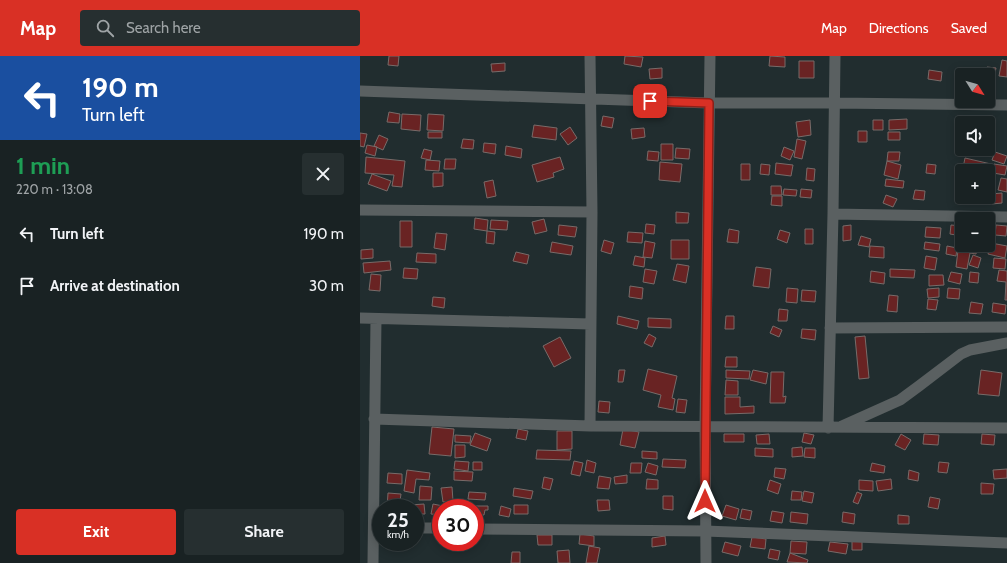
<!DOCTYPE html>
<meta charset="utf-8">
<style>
body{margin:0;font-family:Cabin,sans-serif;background:#262f30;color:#f1f3f6;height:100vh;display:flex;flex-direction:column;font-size:15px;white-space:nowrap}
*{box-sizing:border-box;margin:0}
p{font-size:13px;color:#9fa4a6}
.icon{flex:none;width:22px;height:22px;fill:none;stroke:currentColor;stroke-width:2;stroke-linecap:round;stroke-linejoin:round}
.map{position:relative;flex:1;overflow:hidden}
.side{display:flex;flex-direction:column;background:#192223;width:360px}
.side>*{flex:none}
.hud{background:#1a4fa0;color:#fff;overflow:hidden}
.needle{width:26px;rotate:127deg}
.controls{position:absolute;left:595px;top:12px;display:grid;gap:8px}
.controls a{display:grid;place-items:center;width:40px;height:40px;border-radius:4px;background:#192223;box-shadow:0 2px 10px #0003,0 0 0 1px #373f41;font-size:20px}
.speed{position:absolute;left:12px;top:443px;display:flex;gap:8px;font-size:20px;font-weight:700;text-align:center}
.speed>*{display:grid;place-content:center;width:52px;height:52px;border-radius:50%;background:#192223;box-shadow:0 2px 10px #0003,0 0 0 1px #373f41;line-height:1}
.speed small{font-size:10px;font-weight:400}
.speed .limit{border:6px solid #d22;background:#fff;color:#111}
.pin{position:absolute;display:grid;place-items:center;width:34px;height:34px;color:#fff;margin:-17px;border-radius:8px;box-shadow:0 2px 6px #0006}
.me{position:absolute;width:44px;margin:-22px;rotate:0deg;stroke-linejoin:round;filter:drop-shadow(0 0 3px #0008)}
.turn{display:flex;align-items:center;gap:14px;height:84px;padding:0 16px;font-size:18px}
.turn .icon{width:52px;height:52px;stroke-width:2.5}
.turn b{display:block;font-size:28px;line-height:34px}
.round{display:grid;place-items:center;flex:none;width:42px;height:42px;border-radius:4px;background:#262f30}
.head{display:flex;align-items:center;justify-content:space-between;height:68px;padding:0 16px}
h1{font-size:24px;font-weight:800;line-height:30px;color:#1e9e55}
.primary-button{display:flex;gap:8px;margin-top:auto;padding:8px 16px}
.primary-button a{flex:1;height:46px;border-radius:4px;background:#d93025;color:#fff;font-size:16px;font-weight:800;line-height:46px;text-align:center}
.primary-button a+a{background:#262f30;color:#f1f3f6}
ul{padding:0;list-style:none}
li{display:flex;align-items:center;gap:12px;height:52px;padding:0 16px}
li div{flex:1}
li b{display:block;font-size:15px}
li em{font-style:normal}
header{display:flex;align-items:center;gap:24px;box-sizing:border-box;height:56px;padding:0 20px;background:#d93025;color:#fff}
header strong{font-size:19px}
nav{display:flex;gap:22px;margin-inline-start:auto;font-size:14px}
.search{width:280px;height:36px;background:#262f30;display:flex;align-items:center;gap:10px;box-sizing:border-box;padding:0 14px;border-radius:4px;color:#9fa4a6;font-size:15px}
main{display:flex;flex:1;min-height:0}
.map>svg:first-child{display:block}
.building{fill:#692323;stroke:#786b69}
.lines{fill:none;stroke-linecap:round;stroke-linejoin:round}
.minor{stroke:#5a6061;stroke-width:11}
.route-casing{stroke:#8d1f18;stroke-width:10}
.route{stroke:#d93025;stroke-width:7}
</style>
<header>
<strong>Map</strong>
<div class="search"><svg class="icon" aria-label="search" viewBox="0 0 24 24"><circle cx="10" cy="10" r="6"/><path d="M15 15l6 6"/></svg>Search here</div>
<nav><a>Map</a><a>Directions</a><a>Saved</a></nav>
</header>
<main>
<section class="side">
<div class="hud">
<div class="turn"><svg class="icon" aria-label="left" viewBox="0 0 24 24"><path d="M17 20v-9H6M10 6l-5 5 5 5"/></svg><div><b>190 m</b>Turn left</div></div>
</div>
<div class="head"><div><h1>1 min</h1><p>220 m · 13:08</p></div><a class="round"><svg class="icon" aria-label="close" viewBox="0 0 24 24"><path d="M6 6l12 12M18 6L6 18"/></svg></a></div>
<ul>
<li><svg class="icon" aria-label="left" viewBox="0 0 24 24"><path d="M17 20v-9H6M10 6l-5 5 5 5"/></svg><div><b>Turn left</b></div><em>190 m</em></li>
<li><svg class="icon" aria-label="arrive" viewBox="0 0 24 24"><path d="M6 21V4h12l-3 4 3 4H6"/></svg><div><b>Arrive at destination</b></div><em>30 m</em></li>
</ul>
<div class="primary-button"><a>Exit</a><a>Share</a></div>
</section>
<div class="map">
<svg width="647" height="507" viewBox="0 0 647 507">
<rect width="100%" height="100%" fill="#212d2f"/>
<!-- building -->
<path class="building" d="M29 0H39L38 10 28 9Z
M265 0 283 1 281 11 264 8Z
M410 0 425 1V11L409 10Z
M642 4 647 5V21L639 20Z
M439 5H454V22H439Z
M145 7V15L132 16 131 8Z
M627 11 636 12 634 21 625 19Z
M302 12V22L290 23 289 13Z
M569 14 582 16 581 25 568 23Z
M29 56 40 58 39 67 27 66Z
M42 58 61 59 60 75 41 73Z
M68 58 84 59 83 75 67 74Z
M243 60 254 62 252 72 241 70Z
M547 63V73L529 74V64Z
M450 64 451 79 438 81 436 66Z
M513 64H523V74H513Z
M174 69 197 72 196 84 172 81Z
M210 71 217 82 208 89 200 78Z
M284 72 285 81 272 83 271 73Z
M498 75H507V86H498Z
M68 76H82V82H68Z
M528 76H540V84H528Z
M0 77 7 78 4 91 0 90Z
M19 79 28 83 23 94 14 90Z
M103 83 114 84 113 93 101 92Z
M437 83 446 85 442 103 434 101Z
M124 87 136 88 135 98 123 96Z
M301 88H313V104H301Z
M7 89 17 91 15 100 5 97Z
M146 90 162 93 161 102 145 99Z
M424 91 434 95 430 104 421 100Z
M316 92 330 93 329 103 315 102Z
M64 93 72 95 70 104 61 102Z
M288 95 299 96 298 105 287 104Z
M528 96H540L539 105H527Z
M635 96 647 100 644 108 632 104Z
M6 101 45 105 42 131 32 130 34 119 5 117Z
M200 101 204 113 193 117 194 121 177 126 172 109Z
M605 102 631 108 629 118 628 115H614L603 112Z
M85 103H96L95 113H84Z
M66 104 80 105 79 115 65 114Z
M527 105 541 109 538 123 524 119Z
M300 106 322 108 320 126 299 124Z
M416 107 433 109 431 120 415 118Z
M381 108H390V124H381Z
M401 108 410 109 409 119 400 118Z
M567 108 576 109 575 118 566 117Z
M634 108 647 110 645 119 633 117Z
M447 112 455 113 454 125 446 124Z
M73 117H83V130L73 131Z
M12 118 31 125 27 135 8 128Z
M641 122 647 123V136L638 134Z
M526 123 544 125 543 132 525 130Z
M133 124 136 140 127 142 124 126Z
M411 130H421L422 139H411Z
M424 133 437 134 436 140 423 139Z
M441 133 452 134 451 142 440 141Z
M555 134 565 135 564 144 553 143Z
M642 137V147L632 148 631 138Z
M526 139 537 143 533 151 523 147Z
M412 140H422V150L411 149Z
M316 156 329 157 328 167H316Z
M115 162 128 164 127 175 114 173Z
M184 163 187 175 175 178 172 166Z
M131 164 148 165 147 174 130 173Z
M40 165H52V191H40Z
M286 168 295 169 294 178 285 177Z
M199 169 217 171 215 181 198 179Z
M491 169V184L483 185V170Z
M591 169 602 170V180L590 178Z
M636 169 647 170 646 180 635 179Z
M566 171 581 172 580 182 565 181Z
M369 173 379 175 378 187 367 186Z
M445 173H453V188H445Z
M420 174 430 177 427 187 417 183Z
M127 175 135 176 134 188 126 187Z
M268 176 283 177 282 187 267 186Z
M76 177 87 178 85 194 74 192Z
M501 180 511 183 509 191 498 189Z
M244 184 254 187 251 198 241 195Z
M311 184H329V203H311Z
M285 185 295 187 292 202 283 201Z
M192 186 213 190 211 199 190 196Z
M565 186 580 188 579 195 564 193Z
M599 186 602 187V189H618L616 198 610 197 607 213 596 211Z
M631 187 647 190 645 202 628 198Z
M510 190 524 191V202L509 201Z
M587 190 597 192 596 200 586 198Z
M13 193V202L1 203V194Z
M156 196 169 199 167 208 153 205Z
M57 197 76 198V207L56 206Z
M613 199 621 202 618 212 609 209Z
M275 200 285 202 284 211 273 209Z
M566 200 577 202 575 214 564 212Z
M634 202 646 203 645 213 633 212Z
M30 205 31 214 4 217 3 207Z
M317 208 329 210 326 227 313 224Z
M396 211 411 213 409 232 393 230Z
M44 212 58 213 57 223 43 222Z
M285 213 297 215 294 228 283 226Z
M530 213 555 214 554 222 530 221Z
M639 214 647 215V244H645L646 226 637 225Z
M511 215 525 217 524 228 510 226Z
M591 216 602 218 600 228 588 225Z
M610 216 619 217 618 227 609 226Z
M11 218 21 219 20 235 9 234Z
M569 219H583L584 229 569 230Z
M270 230 283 232 282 243 269 241Z
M427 232 438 233 437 247 426 246Z
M579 232V241L568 242 567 233Z
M588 232 600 233 599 243 587 242Z
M442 234 456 235 455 246 441 245Z
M529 239 538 240 537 256 527 255Z
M73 241 85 242 84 252 72 250Z
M568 243 578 244 576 254 567 253Z
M611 246 623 248 621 258 609 257Z
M633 247 646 249 645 258 632 256Z
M419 253 428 254 427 265H418Z
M258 260 279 265 277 273 257 268Z
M366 260H374V273H365Z
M288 262 311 263V272L288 271Z
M413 270 422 274 419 281 410 277Z
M442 273 456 274 455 284 441 282Z
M289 278 296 282 292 291 284 287Z
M505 280 509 322 499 323 495 281Z
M200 281 211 302 194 311 183 290Z
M366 301H377V311H365Z
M288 313 317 320 312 342 315 343 313 354 298 351 301 339 283 334Z
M259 314H265L263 326H258Z
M366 314 390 315 389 323 366 322Z
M393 314 408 317 406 328 390 324Z
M621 314 642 317 639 340 618 338Z
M411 316H424L423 341 426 340 425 347H410Z
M366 324 378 325V339H365Z
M365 341H380V351L394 350V357L365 358Z
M318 343 327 344 325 357 316 356Z
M239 345 250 346 249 357 238 356Z
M72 371 94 373 91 400 69 398Z
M158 373 168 375 166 384 156 382Z
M263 373 279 376 275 392 260 389Z
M197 375H212V393L197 394Z
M115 377 131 383 127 395 110 389Z
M444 377 454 379 451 388 442 386Z
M364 378H384V386H364Z
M409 378 410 388H397L396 379Z
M541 378 551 384 545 394 535 389Z
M564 378 579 379 578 389 563 388Z
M622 378 635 379 634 389 621 388Z
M95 379 111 380 110 387 95 386Z
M95 389H105V401L95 402Z
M442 391 443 400 432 401V392Z
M395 392 413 393V401L395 400Z
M445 392H455V402L444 401Z
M177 394 211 395 210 404 176 403Z
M282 395 297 396V403L282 402Z
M303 403 326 404 325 412 302 411Z
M227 404 236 407 234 417 225 415Z
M95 405 109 406 108 415 94 413Z
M214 405 223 407 220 420 211 418Z
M113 406H122V414H113Z
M579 406 589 407 587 417 578 416Z
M271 407H282L281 417H270Z
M288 407 298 410 296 419 285 416Z
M512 407 525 410 524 417 510 415Z
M415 412 426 413 424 423 414 421Z
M647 413V422L634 423 633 414Z
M47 414 70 417 69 424 56 423 54 437 44 435Z
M549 414 559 417 558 425 548 423Z
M94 415 113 416 112 425 94 424Z
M28 417 42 418V428L27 427Z
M267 419V427L255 428 254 421Z
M239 420 251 422 249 433 237 432Z
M184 421 193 423 190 434 182 432Z
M287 423 298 424V433H286Z
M531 423 532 433 518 435 516 425Z
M410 424 421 428 418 438 407 434Z
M499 424 513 425V435L499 434Z
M621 427 634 428 633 438H621Z
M60 430 72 431 71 444H59Z
M92 431 93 445 83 446 81 432Z
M154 432 173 435 171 443 153 440Z
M432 435 442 436 441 444H431Z
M444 435 454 437 452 447 442 445Z
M109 436 126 437 125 444 108 443Z
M497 436 502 438 498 448 493 446Z
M28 437 41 438 39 452H27Z
M303 440H313V454L303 453Z
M570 441 580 443 578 453 568 451Z
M237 444H249L250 454 238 455Z
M64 448 65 458H55V452H50V449Z
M73 448 83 450V452H81V459L71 458Z
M154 449H168V458H154Z
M366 449 379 453 376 464 362 460Z
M114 450H128V454H125L124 459H115Z
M141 450 151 453 149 461 139 459Z
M382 453 392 455 390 464 380 462Z
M412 455 424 457 422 467 410 465Z
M431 456 448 458 447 468 430 466Z
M483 456 495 458 494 468 482 466Z
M538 459 549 460V468H538Z
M220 478 234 480V490L219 488Z
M177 479H192V489H178Z
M305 480 306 489 292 491V482Z
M392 481 406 483 405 493 390 491Z
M492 484H502V494H492Z
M431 485 447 486 446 498 430 497Z
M365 486 381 490 378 500 362 496Z
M470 486 488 488 486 498 468 495Z
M229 490 240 492 237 507H226Z
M410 493 420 495 418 504 408 502Z
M209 494 210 507H198L197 495Z
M152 496H160V507H151Z
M430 497 448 504 447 507 427 506Z"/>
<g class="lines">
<!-- minor -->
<path class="minor" d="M0 35 349 47H475L647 49
M0 154 232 156
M473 158 647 161
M0 262 230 268
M470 272 647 271
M14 363 230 370 647 372
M230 370 232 156 230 0
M482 370 540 344 559 330 601 298 610 294 647 287
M468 372 473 158 475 0
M55 472H81
M115 473 345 475 647 487
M13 507 16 263
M346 507 345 370 350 0"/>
</g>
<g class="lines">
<!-- route casing -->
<g class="route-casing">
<path id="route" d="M290 45 349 47 345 445"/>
</g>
<!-- route -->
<use href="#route" class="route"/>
</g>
</svg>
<div class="controls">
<a><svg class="needle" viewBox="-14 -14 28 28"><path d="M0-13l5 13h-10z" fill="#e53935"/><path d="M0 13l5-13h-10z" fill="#9fa4a6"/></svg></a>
<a><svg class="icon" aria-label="sound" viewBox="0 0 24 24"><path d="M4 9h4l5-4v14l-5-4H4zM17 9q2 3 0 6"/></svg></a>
<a>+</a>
<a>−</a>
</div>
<div class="speed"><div>25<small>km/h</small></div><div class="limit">30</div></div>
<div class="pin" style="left:290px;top:45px;background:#d93025"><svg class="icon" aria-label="arrive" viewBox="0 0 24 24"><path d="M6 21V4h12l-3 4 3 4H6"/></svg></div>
<svg class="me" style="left:345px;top:445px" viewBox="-20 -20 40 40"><path d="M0-17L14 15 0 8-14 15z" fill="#d93025" stroke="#fff" stroke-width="4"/></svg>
</div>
</main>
